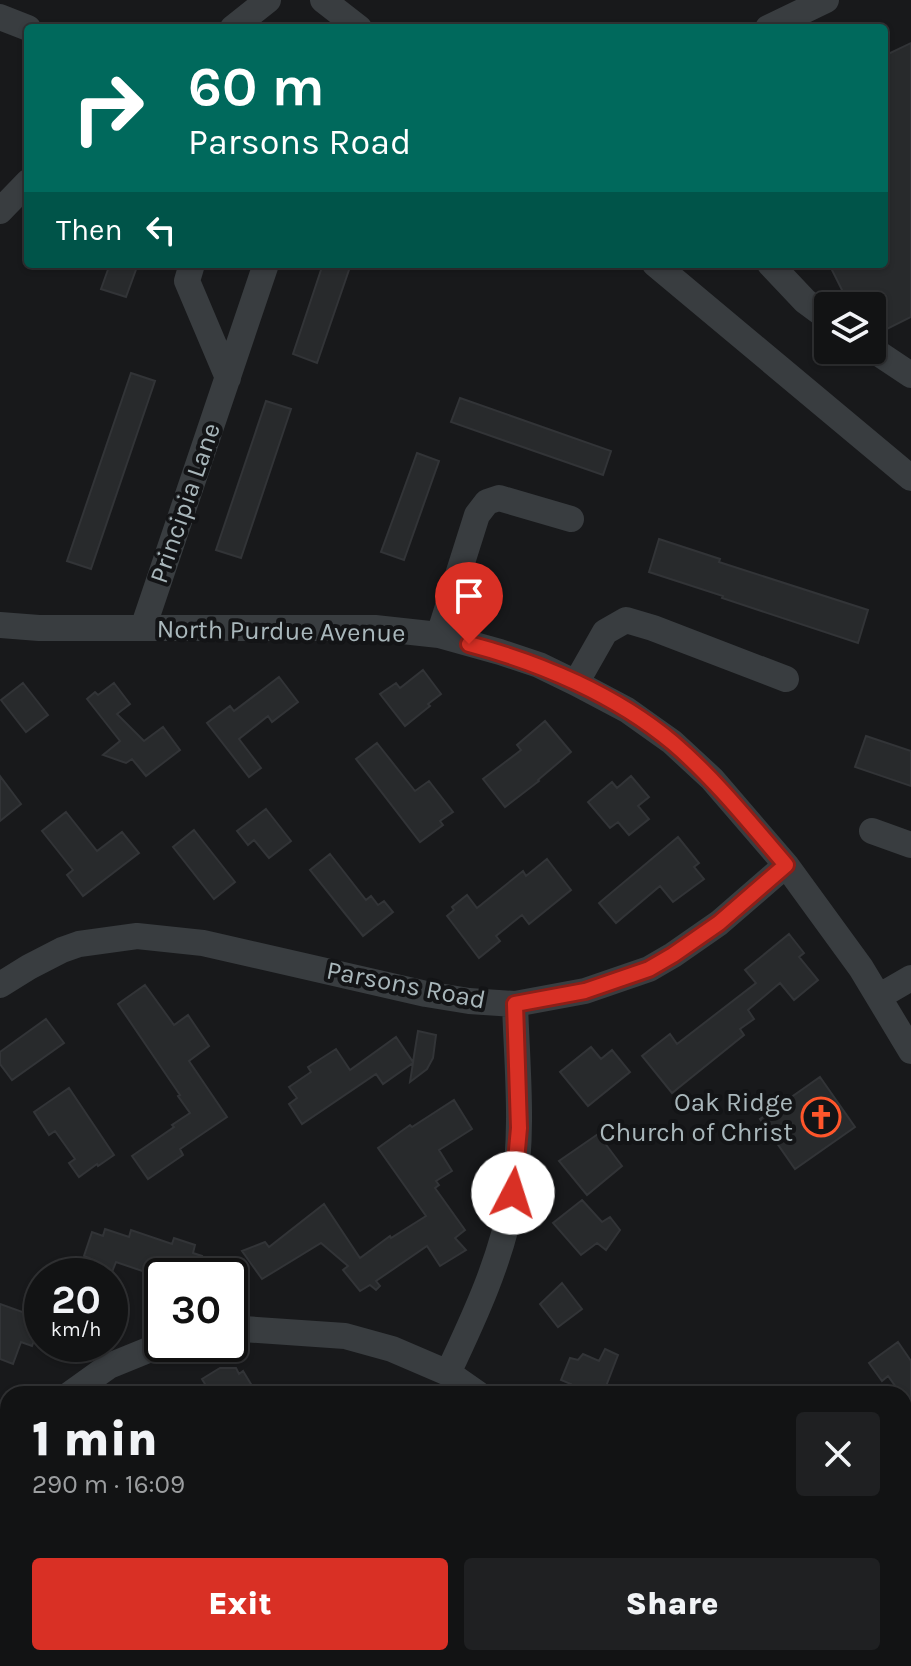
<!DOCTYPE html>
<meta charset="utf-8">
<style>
body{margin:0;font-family:Karla,sans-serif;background:#1f2022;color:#f1f3f6;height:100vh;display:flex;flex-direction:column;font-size:30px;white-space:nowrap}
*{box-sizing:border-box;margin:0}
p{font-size:26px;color:#9c9ea0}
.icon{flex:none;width:44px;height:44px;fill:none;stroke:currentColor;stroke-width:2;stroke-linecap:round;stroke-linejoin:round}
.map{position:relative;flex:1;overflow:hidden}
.details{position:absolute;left:0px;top:1386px;width:912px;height:280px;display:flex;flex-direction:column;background:#121314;border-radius:24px 24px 0 0;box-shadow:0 2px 6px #0004,0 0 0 2px #313234}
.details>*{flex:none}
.guide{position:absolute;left:24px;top:24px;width:864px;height:244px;border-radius:8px;box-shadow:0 2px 6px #0004,0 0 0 2px #313234;background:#00695c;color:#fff;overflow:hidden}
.buttons{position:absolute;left:814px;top:292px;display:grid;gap:16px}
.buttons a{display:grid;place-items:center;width:72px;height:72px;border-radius:8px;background:#121314;box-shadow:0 2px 6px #0004,0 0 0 2px #313234;font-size:40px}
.speed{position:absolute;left:24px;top:1258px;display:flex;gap:16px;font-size:40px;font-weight:700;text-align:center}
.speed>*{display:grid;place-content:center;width:104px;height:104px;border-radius:50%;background:#121314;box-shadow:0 2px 6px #0004,0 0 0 2px #313234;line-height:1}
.speed small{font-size:20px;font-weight:400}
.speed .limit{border:4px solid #111;border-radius:12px;background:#fff;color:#111}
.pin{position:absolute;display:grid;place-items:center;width:68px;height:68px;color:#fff;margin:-82px -34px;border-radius:50% 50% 50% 0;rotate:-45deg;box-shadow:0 0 8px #0007}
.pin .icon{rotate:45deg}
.me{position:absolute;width:88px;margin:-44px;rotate:5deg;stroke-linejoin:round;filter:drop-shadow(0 0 6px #0008)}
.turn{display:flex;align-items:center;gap:28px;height:168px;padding:0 32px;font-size:36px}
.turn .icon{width:104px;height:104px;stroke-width:2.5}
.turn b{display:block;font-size:56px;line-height:68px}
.then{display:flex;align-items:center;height:76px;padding:0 32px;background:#0003;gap:16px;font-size:30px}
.round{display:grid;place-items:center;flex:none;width:84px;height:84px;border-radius:8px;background:#1f2022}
.overview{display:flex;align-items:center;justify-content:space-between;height:136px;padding:0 32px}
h1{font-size:48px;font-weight:800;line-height:60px}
.primary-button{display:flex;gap:16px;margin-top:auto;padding:16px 32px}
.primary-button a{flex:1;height:92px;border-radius:8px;background:#d93025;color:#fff;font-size:32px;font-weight:800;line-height:92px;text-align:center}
.primary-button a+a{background:#1f2022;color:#f1f3f6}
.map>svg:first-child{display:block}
.building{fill:#282a2c;stroke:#323437;stroke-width:2}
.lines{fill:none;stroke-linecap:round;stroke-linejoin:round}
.minor{stroke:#393d40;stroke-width:26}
.route-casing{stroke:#8d1f18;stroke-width:20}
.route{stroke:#d93025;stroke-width:14}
.labels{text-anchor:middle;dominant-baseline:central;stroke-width:8;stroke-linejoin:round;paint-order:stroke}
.street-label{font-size:26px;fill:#a9b7bb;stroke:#131416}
.poi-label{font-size:26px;fill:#a9b7bb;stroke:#131416;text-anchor:end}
</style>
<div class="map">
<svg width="911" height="1666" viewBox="0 0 911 1666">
<rect width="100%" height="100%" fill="#18191b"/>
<!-- building -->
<path class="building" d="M911 43V317L881 332 872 328V306H850L829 264H884V56Z
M110 264H138L126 297 101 289Z
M323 264H351L317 363 293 354Z
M131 373 155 381 91 569 67 561Z
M460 398 611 451 603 475 451 422Z
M266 401 291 409 241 558 216 550Z
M417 453 439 461 404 560 381 552Z
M659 539 720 559 719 562 868 610 858 643 722 598 723 596 649 572Z
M423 670 441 694 428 704 430 706 405 726 380 694 396 683 400 688Z
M279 677 298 702 272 722 268 716 239 739 261 768 249 777 207 723 230 706 234 711Z
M23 683 48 715 26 732 1 700Z
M114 683 130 704 117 714 144 741 163 727 180 750 146 776 132 759 126 763 103 755 120 741 87 699 95 692 98 695Z
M545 721 571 752 538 780 539 781 505 807 483 779 521 750 517 745Z
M866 736 911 751V786L855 767Z
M377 743 415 791 429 781 453 812 440 821 443 825 420 842 356 759Z
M0 776 21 804 0 821Z
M631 776 649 797 638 806 649 819 629 835 618 822 610 828 588 802 612 782 617 788Z
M266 809 291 841 269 858 254 840 248 845 237 831Z
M66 812 97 851 122 832 139 853 83 896 67 875 73 870 42 831Z
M194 830 235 882 214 899 173 847Z
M678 837 699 863 694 867 704 879 673 902 660 886 616 923 599 903Z
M330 854 366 900 371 896 378 905 384 901 393 912 363 936 310 870Z
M547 859 571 890 529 924 522 915 496 936 500 941 479 958 447 916 454 910 452 907 467 895 477 908 523 871 526 876Z
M789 934 804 953 799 957 818 980 794 1000 780 983 748 1010 754 1019 740 1029 744 1035 672 1093 642 1056 670 1034 677 1044 756 983 745 970Z
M145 985 174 1025 188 1015 209 1046 189 1061 227 1117 180 1149 183 1155 148 1179 132 1156 174 1127 172 1125 190 1113 178 1096 180 1095 118 1004Z
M46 1019 64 1043 12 1080 0 1064V1052Z
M418 1031 436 1035 433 1058 427 1069 410 1082 413 1063 383 1084 376 1074 302 1124 289 1104 297 1098 289 1087 311 1072 308 1067 336 1049 350 1070 396 1037 413 1062Z
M591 1047 601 1059 612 1050 630 1072 588 1106 560 1072Z
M820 1077 855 1127 795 1169 760 1119Z
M69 1088 114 1155 98 1166 97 1164 79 1177 69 1163 75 1159 55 1131 49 1135 34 1112Z
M454 1100 472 1129 439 1150 452 1171 436 1181 439 1185 435 1188 465 1230 455 1238 466 1250 440 1266 427 1246 376 1281 380 1286 376 1290 370 1285 360 1291 343 1270 348 1266 321 1243 262 1279 242 1251 265 1242 269 1247 324 1204 360 1258 390 1236 391 1238 426 1216 378 1148 410 1125 412 1127Z
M598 1134 622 1166 587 1195 559 1161Z
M582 1200 602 1222 610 1217 620 1230 606 1250 597 1243 581 1255 553 1223Z
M105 1229 129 1237 131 1230 172 1244 174 1238 195 1245 193 1253 202 1256 196 1276H157L116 1262 112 1272 94 1266 96 1261 84 1256 92 1232 103 1236Z
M562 1283 582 1309 558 1327 540 1304Z
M0 1304 42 1319 32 1346 21 1342 13 1364 0 1359Z
M898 1342 911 1361V1408L904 1398V1394H901L888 1376 882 1381 869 1363Z
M605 1349 618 1355 603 1394H569L571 1384 561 1380 570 1358 578 1360 583 1354 599 1361Z
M220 1368H236L239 1374 243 1371 257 1394H211L202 1379Z"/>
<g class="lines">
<!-- minor -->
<path class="minor" d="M323 0 359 28
M0 17 28 28
M233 28 268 0
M768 28 826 0
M0 211 28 182
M192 264 187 281 228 378
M655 264 911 478
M770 264 805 301 828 318
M872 349 911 375
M0 625 39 628H375L439 635 500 652 539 665 576 683 627 710 672 742 712 779 786 865 861 968 911 1051
M143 628 266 264
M439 635 477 515 487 502 499 498 571 519
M576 683 605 632 626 620 653 628 786 679
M872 831 911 845
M0 985 29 967 62 950 79 944 137 936 203 943 426 994 469 1001 515 1004 585 991 649 969 673 955 719 923 786 865
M880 996 911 978
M230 1331 243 1329 345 1336 392 1349 448 1373 478 1394
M448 1373C475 1316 502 1258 513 1195 524 1132 517 1067 515 1004
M70 1394 109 1366 163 1344
M0 1462 8 1451
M904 1485 911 1479
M720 1666 728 1658"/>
</g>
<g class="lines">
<!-- route casing -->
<g class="route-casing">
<path id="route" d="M469 644C541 663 616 695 673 743 715 779 750 823 786 865L719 923 673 955 649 969 585 991 515 1004 519 1128 513 1193"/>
</g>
<!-- route -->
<use href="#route" class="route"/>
</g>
<!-- icons -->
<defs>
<g id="church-ring" transform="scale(2)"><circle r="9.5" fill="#131416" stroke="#ff562b" stroke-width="1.5"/><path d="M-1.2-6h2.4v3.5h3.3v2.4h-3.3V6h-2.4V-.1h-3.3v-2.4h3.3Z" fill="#ff562b"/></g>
</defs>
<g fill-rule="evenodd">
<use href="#church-ring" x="821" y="1117"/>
</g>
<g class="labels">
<!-- street labels -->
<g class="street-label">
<text transform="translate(185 503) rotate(-71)">Principia Lane</text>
<text transform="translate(281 631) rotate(1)">North Purdue Avenue</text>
<text transform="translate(406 985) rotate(11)">Parsons Road</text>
</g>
<!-- poi labels -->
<g class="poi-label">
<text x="793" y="1102">Oak Ridge<tspan x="793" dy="30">Church of Christ</tspan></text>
</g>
</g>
</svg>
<div class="buttons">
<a><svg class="icon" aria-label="layers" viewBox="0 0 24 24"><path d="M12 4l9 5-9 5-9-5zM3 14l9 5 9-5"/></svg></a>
</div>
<div class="speed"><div>20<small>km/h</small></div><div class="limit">30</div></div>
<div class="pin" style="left:469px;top:644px;background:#d93025"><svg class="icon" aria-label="arrive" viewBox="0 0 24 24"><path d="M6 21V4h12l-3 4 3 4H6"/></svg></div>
<svg class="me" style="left:513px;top:1193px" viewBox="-20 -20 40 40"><circle r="19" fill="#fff"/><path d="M0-13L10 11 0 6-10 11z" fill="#d93025"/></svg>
<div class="guide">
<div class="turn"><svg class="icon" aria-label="right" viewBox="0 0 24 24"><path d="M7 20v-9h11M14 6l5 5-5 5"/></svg><div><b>60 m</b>Parsons Road</div></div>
<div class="then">Then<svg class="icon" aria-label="left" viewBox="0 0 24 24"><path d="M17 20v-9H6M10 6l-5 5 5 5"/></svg></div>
</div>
<section class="details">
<div class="overview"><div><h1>1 min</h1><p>290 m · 16:09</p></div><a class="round"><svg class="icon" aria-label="close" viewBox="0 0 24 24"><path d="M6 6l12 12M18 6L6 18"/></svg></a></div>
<div class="primary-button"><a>Exit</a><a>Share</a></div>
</section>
</div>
